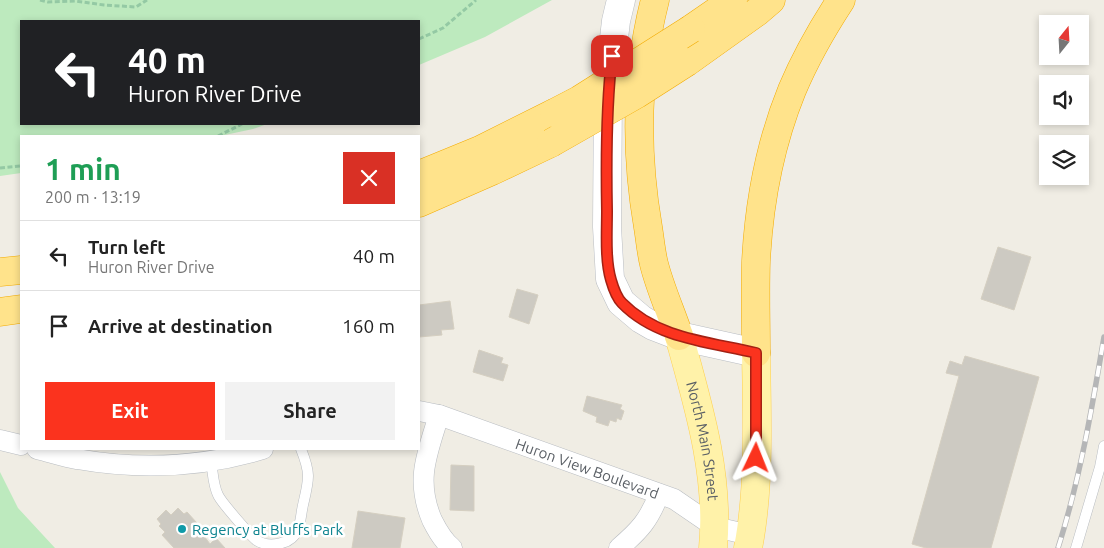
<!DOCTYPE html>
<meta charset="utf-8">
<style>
body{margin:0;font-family:Ubuntu,sans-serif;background:#f2f2f2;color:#222;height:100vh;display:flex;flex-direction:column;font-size:19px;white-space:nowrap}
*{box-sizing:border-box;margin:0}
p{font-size:16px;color:#767676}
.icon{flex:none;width:28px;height:28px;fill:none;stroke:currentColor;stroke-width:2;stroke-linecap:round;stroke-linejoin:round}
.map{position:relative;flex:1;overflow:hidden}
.panel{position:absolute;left:20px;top:135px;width:400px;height:315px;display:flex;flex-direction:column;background:#fff;border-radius:0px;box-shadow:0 2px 8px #0003}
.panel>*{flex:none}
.top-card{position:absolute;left:20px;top:20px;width:400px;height:105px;border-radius:0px;box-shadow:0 2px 8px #0003;background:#202124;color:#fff;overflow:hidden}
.needle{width:32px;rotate:18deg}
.fabs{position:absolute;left:1039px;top:15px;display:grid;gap:10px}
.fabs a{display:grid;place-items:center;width:50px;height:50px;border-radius:0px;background:#fff;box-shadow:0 2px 8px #0003;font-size:25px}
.pin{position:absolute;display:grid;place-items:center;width:42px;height:42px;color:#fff;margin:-21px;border-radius:10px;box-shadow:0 2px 8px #0006}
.me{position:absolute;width:55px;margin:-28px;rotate:2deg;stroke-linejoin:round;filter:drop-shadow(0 0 4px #0008)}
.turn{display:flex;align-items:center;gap:18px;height:105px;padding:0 25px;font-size:22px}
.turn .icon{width:65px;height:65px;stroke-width:2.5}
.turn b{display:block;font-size:35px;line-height:42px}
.round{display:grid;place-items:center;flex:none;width:52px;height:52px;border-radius:0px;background:#f2f2f2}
.overview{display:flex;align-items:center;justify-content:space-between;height:85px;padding:0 25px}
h1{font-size:30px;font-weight:700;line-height:38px;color:#1e9e55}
.button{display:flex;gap:10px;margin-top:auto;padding:10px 25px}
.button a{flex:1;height:58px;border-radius:0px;background:#fb331e;color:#fff;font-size:20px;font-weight:700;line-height:58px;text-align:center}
.button a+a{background:#f2f2f2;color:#222}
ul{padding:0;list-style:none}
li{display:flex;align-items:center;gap:15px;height:70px;padding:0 25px;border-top:1px solid #e0e0e0}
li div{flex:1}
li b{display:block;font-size:19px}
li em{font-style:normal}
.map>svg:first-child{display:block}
.green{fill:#bdeabe}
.building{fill:#cdcac2;stroke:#d5cfc1}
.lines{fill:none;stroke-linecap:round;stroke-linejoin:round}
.lane-casing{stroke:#b8bcc1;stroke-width:11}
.street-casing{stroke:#b8bcc1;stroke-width:21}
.secondary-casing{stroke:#b9bdc3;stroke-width:29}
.primary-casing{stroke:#ffd04d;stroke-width:29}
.highway-casing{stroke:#f3ab00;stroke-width:29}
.path{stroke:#94c9a4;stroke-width:3;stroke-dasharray:5 2.5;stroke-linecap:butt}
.lane{stroke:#fff;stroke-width:10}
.street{stroke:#fff;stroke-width:20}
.secondary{stroke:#fff;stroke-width:28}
.primary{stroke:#fff2a9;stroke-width:28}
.highway{stroke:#ffe38b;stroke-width:28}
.rail-casing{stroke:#b5b6b7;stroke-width:5.5}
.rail{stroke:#fff;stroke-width:4;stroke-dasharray:11;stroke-linecap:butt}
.highway-bridge-casing{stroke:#f3ab00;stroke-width:29;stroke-linecap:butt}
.highway-bridge{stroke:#ffe38b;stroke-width:28}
.route-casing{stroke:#a32114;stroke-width:12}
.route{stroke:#fb331e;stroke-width:9}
.culture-dot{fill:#0f9aa8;stroke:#fff;stroke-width:2}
.labels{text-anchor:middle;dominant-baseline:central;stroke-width:5;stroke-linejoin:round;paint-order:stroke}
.street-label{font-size:15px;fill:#5b6066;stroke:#fff}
.culture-label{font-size:15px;fill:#0d838f;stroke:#fff;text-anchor:start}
</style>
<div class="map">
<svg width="1104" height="548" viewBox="0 0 1104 548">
<rect width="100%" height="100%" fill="#f0ede4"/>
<!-- green -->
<path class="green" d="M0 0H552L485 37 419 65V21H21V124H267L253 129 220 136H21V173L0 176Z
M0 472 18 508 55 548H0Z"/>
<!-- building -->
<path class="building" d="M998 247 1031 257 1014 310 981 299Z
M517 289 538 295 529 324 509 317Z
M450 301 454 329 441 330 442 335 419 337V305Z
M479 350 503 358 501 363 508 365 503 381 473 372Z
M965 356 1039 377 991 548H926L912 544 959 376 946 373 950 361 962 365Z
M587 396 622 405 620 409 624 411 621 420 617 418 616 422 610 420 608 426 596 422 597 417 583 411Z
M451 465 474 466V511L450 510Z
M178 508 184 514 187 512 206 533 204 536 210 544 216 538 225 548H174L162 535 165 532 159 526 161 524 157 519 166 510 171 515Z
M358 511 405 518 400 548H352Z"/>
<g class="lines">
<!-- lane casing -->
<g class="lane-casing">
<path id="lane" d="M211 461C213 473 213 485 218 495 221 502 250 535 256 540 268 548 291 545 297 531 301 524 301 513 303 505 309 479 311 474 301 449
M1076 548 1100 467 1104 446"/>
</g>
<!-- street casing -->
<g class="street-casing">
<g id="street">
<path id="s1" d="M419 411 439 415 674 499 715 527 750 535"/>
<path d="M439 415C427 454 415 480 432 520 437 530 443 541 452 548"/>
<path d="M0 440 21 445"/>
<path d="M37 449C50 452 64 457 77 459 139 470 203 467 263 449"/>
<path d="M619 548C640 530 649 520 659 494"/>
</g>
</g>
<!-- secondary casing -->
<g class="secondary-casing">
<path id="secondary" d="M621 0 616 21 608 90 607 227 610 279 621 302 641 319 653 326 679 336 756 353"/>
</g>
<!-- primary casing -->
<g class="primary-casing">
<g id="primary">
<path id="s2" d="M679 336C698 404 720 476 713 548"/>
<path d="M748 548C760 487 757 415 756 353"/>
</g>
</g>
<!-- highway casing -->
<g class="highway-casing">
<path id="highway" d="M655 0C636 74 635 151 648 227 650 239 651 252 654 264 660 288 671 312 679 336
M691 29 733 0
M687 62 757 12 771 0
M419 175 480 150 554 113
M419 203 492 171 551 143
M0 272 21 270
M0 312 21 309
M756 353C756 322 755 292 756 261 759 204 770 144 792 90 805 59 822 29 841 0"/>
</g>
<!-- path -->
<path class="path" d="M40 0 48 2 75 1 104 5 136 7 147 0
M419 39 443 28 476 0
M218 136 242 124
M0 168 21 166"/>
<!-- lane -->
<use href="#lane" class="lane"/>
<!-- street -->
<use href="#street" class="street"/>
<!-- secondary -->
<use href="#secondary" class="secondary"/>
<!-- primary -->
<use href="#primary" class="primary"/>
<!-- highway -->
<use href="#highway" class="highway"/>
<!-- rail casing -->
<g class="rail-casing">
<path id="rail" d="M1058 548C1080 479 1092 408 1104 337"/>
</g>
<!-- rail -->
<use href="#rail" class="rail"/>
<!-- highway-bridge casing -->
<g class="highway-bridge-casing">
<path id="highway-bridge" d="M554 113 579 100 691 29
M551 143 637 94 687 62"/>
</g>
<!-- highway-bridge -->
<use href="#highway-bridge" class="highway-bridge"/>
</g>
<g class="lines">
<!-- route casing -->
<g class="route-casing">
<path id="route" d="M612 56C606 107 606 159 607 211 607 232 605 260 611 280 613 287 617 298 622 303 657 339 710 342 756 353V458"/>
</g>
<!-- route -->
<use href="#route" class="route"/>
</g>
<!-- markers -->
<circle class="culture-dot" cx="182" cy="529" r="5"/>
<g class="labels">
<!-- street labels -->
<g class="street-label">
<text stroke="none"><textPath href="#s2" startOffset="108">North Main Street</textPath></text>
<text stroke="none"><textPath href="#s1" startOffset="178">Huron View Boulevard</textPath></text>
</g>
<!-- culture labels -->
<g class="culture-label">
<text x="192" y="529">Regency at Bluffs Park</text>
</g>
</g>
</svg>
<div class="fabs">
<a><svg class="needle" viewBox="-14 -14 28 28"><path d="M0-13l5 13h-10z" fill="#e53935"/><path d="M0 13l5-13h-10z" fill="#767676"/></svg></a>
<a><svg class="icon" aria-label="sound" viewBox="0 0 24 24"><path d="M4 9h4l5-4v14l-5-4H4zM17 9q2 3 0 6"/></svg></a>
<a><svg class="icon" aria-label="layers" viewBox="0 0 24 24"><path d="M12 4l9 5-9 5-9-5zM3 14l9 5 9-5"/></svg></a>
</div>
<div class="pin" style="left:612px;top:56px;background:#d93025"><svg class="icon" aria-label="arrive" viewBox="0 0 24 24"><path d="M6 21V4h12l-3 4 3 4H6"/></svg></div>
<svg class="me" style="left:756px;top:458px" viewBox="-20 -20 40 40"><path d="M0-17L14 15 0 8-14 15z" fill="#fb331e" stroke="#fff" stroke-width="4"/></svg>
<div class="top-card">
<div class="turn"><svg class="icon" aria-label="left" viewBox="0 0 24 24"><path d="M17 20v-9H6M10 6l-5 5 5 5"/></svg><div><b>40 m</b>Huron River Drive</div></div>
</div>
<section class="panel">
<div class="overview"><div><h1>1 min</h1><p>200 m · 13:19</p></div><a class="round" style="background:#d93025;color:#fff"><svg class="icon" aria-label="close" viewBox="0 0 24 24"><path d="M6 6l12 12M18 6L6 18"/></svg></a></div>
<ul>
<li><svg class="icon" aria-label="left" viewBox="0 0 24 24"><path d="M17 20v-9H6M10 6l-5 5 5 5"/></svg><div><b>Turn left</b><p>Huron River Drive</p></div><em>40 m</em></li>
<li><svg class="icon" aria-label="arrive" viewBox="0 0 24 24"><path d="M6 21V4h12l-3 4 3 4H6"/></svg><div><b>Arrive at destination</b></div><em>160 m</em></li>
</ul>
<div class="button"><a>Exit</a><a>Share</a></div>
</section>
</div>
